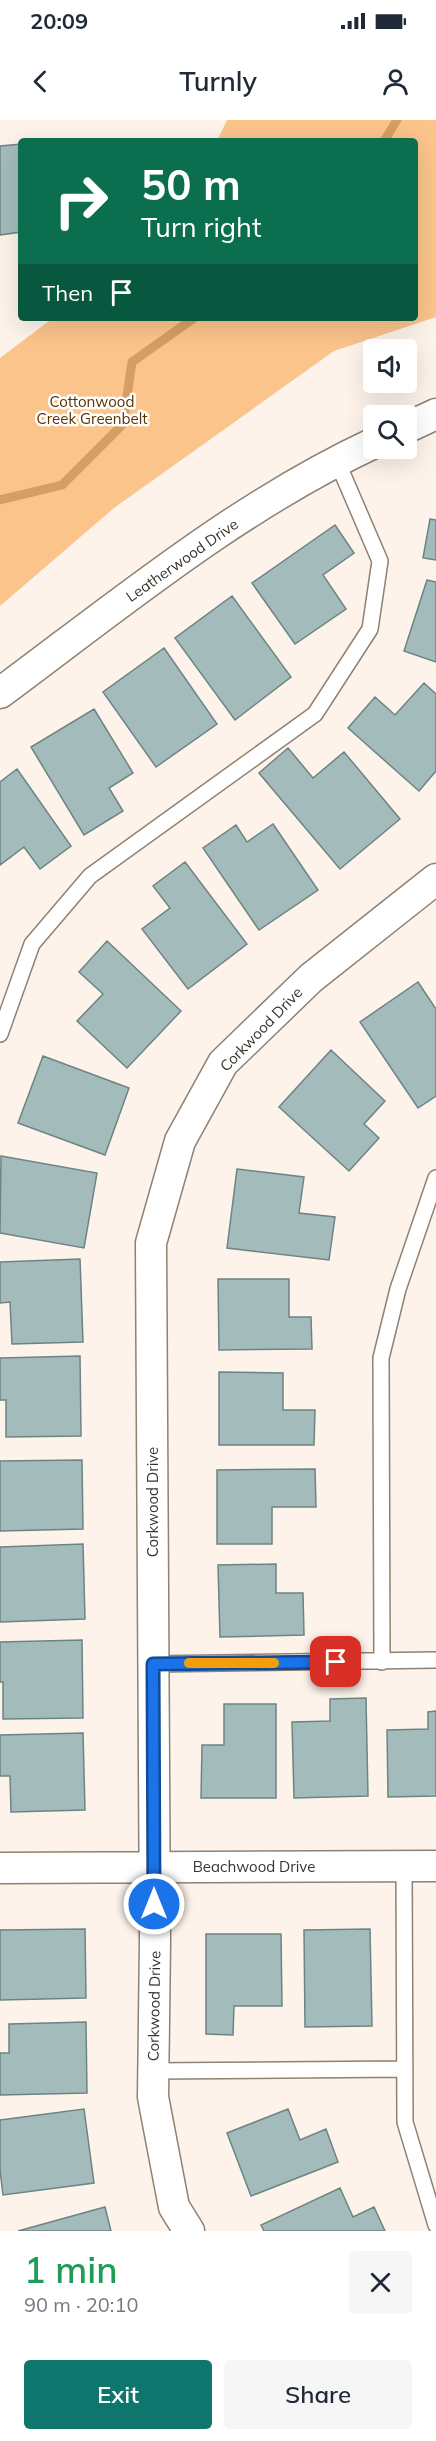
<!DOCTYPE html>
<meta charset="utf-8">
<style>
body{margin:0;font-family:Mulish,sans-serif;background:#f6f6f7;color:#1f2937;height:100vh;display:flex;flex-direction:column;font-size:22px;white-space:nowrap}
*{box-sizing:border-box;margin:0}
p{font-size:20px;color:#747a83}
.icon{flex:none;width:33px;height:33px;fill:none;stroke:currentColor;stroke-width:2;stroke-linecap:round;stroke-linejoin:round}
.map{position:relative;height:2111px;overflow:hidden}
.side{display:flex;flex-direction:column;background:#fff;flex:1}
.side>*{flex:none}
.guide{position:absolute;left:18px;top:18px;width:400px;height:183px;border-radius:6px;box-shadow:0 6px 24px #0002;background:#0b6e4f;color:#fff;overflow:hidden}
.buttons{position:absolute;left:363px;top:219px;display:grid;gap:12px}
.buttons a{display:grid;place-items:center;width:54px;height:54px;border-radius:6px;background:#fff;box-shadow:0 6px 24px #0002;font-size:30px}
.pin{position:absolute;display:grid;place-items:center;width:51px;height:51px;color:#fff;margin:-26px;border-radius:12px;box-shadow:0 3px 9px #0006}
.me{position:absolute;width:66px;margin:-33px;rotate:0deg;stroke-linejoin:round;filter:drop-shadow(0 0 4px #0008)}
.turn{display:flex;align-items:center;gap:21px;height:126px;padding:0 24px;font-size:27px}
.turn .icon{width:78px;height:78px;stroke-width:2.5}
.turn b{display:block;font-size:42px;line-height:51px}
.then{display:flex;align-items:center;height:57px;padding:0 24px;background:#0003;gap:12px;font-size:22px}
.round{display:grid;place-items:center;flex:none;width:63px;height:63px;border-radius:6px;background:#f6f6f7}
.headline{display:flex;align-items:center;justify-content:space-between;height:102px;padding:0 24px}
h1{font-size:36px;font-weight:600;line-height:45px;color:#1e9e55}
.button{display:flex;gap:12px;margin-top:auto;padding:12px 24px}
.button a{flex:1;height:69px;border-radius:6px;background:#0f766e;color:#fff;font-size:24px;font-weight:600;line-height:69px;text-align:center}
.button a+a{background:#f6f6f7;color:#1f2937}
.status{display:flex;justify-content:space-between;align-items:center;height:42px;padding:0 30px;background:#fff;direction:ltr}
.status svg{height:16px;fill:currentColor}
header{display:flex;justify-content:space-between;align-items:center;height:78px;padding:0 24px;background:#fff;font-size:27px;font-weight:600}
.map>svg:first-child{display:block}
.green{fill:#fac48b}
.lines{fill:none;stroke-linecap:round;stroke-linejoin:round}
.stream{stroke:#d69e62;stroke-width:9}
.building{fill:#a3bcbb;stroke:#6c8483;stroke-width:1.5}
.service-casing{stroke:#8f8173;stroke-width:18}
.minor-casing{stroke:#8f8173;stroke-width:33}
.service{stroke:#fff;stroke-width:15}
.minor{stroke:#fff;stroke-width:30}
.route-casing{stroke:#114b97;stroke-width:15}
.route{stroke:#1a73e8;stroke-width:10}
.slow{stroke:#f59e0b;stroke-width:10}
.labels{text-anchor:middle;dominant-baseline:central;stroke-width:5;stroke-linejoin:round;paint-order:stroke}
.park-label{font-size:15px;fill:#593401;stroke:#fff}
.street-label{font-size:15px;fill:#39332d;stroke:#fff}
</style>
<div class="status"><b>20:09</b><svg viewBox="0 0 49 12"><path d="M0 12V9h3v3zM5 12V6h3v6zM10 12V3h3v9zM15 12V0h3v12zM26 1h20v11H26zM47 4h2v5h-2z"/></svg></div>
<header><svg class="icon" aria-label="back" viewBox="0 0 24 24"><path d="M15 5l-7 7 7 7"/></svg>Turnly<svg class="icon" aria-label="person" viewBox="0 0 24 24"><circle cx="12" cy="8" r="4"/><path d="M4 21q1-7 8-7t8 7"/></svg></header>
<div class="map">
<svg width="436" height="2111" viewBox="0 0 436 2111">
<rect width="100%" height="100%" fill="#fdf3ea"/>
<!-- green -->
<path class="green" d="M227 0H436V197L334 231 114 388 0 486V238L53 198H416V21H217Z"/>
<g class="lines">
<!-- stream -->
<path class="stream" d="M384 21 397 0
M0 380 62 365 123 304 132 242 194 198"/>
</g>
<!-- building -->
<path class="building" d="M21 24V112L0 115V26Z
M430 399 436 400V440L423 438Z
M335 405 354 433 323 455 346 489 295 524 252 463Z
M427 460 436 462V542L404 531Z
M232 476 291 557 235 600 175 518Z
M164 528 217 604 156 647 103 572Z
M424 563 436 574V651L419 671 348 608 375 577 395 595Z
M94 589 133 653 109 668 123 691 84 715 31 627Z
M288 628 313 658 344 632 400 699 340 749 259 653Z
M17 649 71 726 40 749 24 727 0 745V662Z
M273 704 318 770 259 810 203 728 236 705 247 722Z
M185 742 247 824 188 869 142 809 170 788 153 766Z
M107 821 181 891 127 948 77 901 103 874 79 852Z
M418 862 436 889V976L418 988 360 902Z
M331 930 385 981 364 1004 379 1018 349 1051 279 987Z
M43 936 129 968 105 1035 18 1003Z
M1 1036 97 1053 84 1128 0 1113Z
M237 1049 304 1057 299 1093 335 1097 329 1140 227 1128Z
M80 1139 83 1222 12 1224 10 1182 0 1183V1142Z
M218 1159H289V1197H311L312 1229 219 1230Z
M80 1236 81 1316 6 1317V1280H0V1238Z
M219 1252 283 1253V1290H315L314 1325H219Z
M82 1340 83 1409 0 1411V1341Z
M315 1349 316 1387H272V1424H217V1350Z
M83 1424 85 1499 0 1502V1427Z
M276 1444V1473H303L304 1515 220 1517 218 1445Z
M82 1520 83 1598 3 1599V1562H0V1522Z
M366 1578 368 1676 294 1678 292 1602 330 1601V1579Z
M224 1584H276V1678H201L202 1625H224Z
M436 1591V1676L388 1677 387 1610 428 1609V1592Z
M83 1613 85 1690 11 1692 10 1656H0V1615Z
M85 1809 86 1878 0 1880V1810Z
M370 1809 372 1906 305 1907 304 1810Z
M206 1814H281L282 1886H234L233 1915 206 1914Z
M86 1902 87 1973 0 1975V1933H9V1904Z
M84 1989 94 2063 3 2075 0 2050V2000Z
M288 1989 300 2020 326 2009 338 2042 251 2076 227 2013Z
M340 2068 353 2097 374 2087 385 2111H264L261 2105Z
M105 2087 111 2111H18Z"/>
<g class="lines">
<!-- service casing -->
<g class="service-casing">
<path id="service" d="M0 914 32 824 90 756 315 594 370 509 380 441 337 341
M382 1542 381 1238 398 1169 436 1058
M153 1544 436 1540
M404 1746 405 2002 436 2105
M153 1951 405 1949"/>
</g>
<!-- minor casing -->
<g class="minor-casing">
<path id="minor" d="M406 308 436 294
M0 573C120 484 237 387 374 323
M0 1748 436 1746
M189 2111 174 2087 153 1977 155 1821 151 1123 180 1021 223 943 311 858 436 759"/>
</g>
<!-- service -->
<use href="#service" class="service"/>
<!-- minor -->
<use href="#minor" class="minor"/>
</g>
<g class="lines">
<!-- route casing -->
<g class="route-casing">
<path id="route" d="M154 1784 153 1544 336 1542"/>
</g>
<!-- route -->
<use href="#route" class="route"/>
<!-- slow -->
<path class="slow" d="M189 1543H274"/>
</g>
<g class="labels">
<!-- park labels -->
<g class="park-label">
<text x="92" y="281">Cottonwood<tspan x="92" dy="17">Creek Greenbelt</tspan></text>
</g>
<!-- street labels -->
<g class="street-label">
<text transform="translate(182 440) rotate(-35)">Leatherwood Drive</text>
<text transform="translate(261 909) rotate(-46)">Corkwood Drive</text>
<text transform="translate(152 1382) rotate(-90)">Corkwood Drive</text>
<text x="254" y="1746">Beachwood Drive</text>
<text transform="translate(154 1886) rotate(-89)">Corkwood Drive</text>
</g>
</g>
</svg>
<div class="buttons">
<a><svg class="icon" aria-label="sound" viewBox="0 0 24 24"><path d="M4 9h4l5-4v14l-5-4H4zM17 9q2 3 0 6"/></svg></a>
<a><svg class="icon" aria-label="search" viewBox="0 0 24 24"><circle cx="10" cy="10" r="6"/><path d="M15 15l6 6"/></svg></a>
</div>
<div class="pin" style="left:336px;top:1542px;background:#d93025"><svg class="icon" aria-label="arrive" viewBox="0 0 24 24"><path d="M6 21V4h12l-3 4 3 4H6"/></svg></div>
<svg class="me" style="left:154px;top:1784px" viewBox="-20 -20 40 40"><circle r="17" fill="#1a73e8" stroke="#fff" stroke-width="3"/><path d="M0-11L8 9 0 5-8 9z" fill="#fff"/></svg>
<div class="guide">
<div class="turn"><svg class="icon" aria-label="right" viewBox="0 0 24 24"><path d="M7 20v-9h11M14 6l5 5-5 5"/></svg><div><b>50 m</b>Turn right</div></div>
<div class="then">Then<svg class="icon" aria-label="arrive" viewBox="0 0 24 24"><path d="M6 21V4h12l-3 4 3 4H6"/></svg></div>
</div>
</div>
<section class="side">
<div class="headline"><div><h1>1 min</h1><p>90 m · 20:10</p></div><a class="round"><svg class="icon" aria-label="close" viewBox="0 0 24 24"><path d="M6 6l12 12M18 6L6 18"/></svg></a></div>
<div class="button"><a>Exit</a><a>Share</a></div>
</section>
